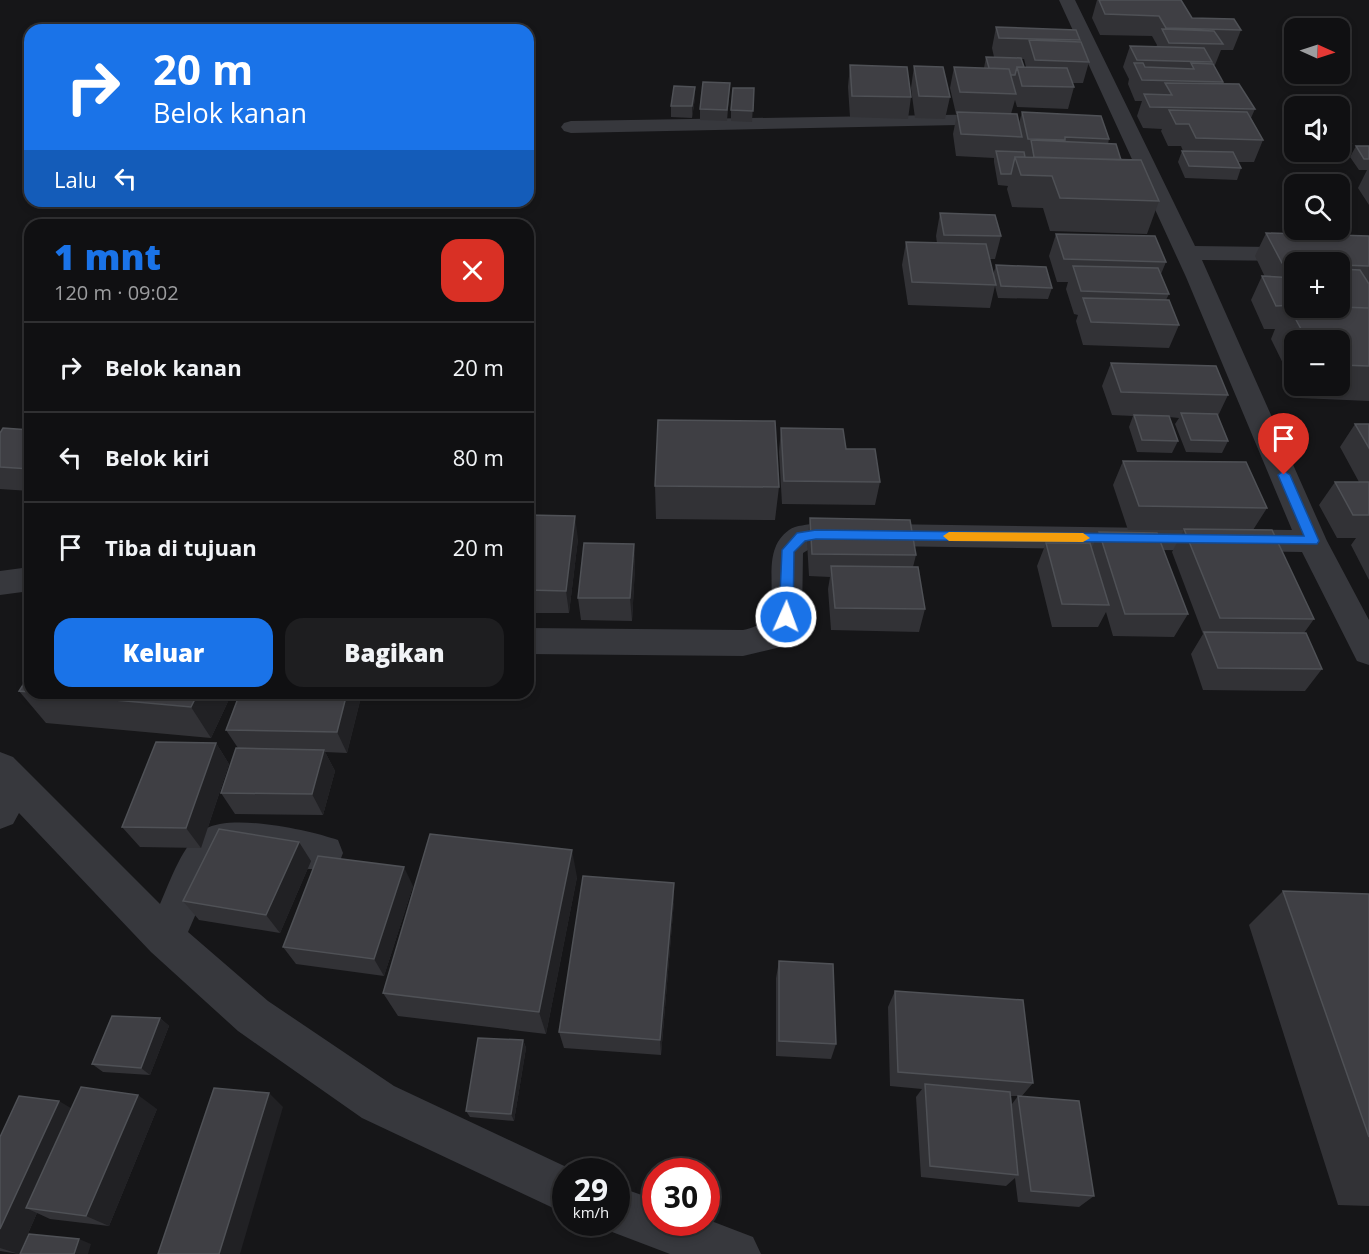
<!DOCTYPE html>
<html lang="id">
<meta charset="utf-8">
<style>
body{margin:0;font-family:"Open Sans",sans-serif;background:#1e1e20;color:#f1f3f6;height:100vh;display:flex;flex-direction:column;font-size:22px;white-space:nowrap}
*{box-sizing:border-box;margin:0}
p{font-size:20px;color:#9c9d9f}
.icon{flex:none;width:33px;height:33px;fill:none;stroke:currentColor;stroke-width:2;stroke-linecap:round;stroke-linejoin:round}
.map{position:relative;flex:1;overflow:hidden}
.panel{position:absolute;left:24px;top:219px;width:510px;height:480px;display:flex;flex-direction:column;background:#101012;border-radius:18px;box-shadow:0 3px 9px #0003,0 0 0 2px #303032}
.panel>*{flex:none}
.banner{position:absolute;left:24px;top:24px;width:510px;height:183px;border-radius:18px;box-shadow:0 3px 9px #0003,0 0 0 2px #303032;background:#1a73e8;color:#fff;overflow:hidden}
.needle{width:39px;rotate:93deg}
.controls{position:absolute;left:1284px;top:18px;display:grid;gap:12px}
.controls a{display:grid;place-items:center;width:66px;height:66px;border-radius:12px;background:#101012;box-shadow:0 3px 9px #0003,0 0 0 2px #303032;font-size:30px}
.speed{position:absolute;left:552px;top:1158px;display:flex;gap:12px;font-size:30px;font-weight:700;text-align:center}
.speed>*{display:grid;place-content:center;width:78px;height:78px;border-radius:50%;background:#101012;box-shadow:0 3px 9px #0003,0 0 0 2px #303032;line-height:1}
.speed small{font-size:15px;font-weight:400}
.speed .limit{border:9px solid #d22;background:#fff;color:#111}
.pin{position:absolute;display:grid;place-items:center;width:51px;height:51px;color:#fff;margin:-62px -26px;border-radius:50% 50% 50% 0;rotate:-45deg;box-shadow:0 0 6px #0007}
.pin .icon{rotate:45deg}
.me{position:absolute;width:66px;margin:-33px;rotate:2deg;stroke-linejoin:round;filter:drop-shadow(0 0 4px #0008)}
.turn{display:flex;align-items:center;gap:21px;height:126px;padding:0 30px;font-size:27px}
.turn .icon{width:78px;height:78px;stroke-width:2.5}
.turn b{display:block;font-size:42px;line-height:51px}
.then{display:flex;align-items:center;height:57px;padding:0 30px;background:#0003;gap:12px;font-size:22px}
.round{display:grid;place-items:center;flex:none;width:63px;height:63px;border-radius:18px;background:#1e1e20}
.overview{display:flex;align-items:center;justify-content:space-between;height:102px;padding:0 30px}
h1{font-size:36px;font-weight:800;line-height:45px;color:#1a73e8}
.primary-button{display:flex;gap:12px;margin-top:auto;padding:12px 30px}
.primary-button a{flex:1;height:69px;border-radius:18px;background:#1a73e8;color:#fff;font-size:24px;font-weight:800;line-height:69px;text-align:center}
.primary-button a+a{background:#1e1e20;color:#f1f3f6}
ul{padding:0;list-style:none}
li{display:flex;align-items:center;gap:18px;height:90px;padding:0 30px;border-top:2px solid #303032}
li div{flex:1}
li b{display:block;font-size:22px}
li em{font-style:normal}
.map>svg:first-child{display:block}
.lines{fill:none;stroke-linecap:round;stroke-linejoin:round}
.minor{fill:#37383d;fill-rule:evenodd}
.wall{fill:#323236;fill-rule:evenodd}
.shaded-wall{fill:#212124}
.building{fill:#3f3f44;stroke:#4f5156;stroke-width:1.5}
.route{fill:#1a73e8;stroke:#114b97;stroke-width:1.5}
.slow{fill:#f59e0b}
</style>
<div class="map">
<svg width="1369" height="1254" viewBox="0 0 1369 1254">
<rect width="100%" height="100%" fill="#161618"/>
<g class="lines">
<!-- minor -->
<path class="minor" d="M1059 0H1075L1195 246 1369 248V262L1202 260 1327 541 1369 620V665L1357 661 1302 552 816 545 803 553 802 617 781 647 743 656 528 654V628L743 630C797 620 750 558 789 530 796 525 808 525 816 523L1292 530 1186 277Z
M1000 114 1007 116 1010 120 1007 124 571 133 564 131 561 127 564 123 571 121Z
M30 567V591L0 595V571Z
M0 752 13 757 160 904C170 882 183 842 205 829 232 813 309 830 338 840L343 853 338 866C307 877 262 856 227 859L211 879 188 932 268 1001 394 1086 577 1172H566V1214L362 1118 238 1031 151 952 19 813 13 824 0 829Z
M616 1186 656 1200V1222H706V1219L753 1237 761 1254H670L599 1227 597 1222H616Z"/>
</g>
<!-- wall -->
<path class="wall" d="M1097 0H1181L1192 18 1241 30 1233 50H1221L1215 65H1214L1223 82V84L1255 109 1251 118 1263 140 1254 162H1238L1241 168 1237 180 1185 178 1178 162 1182 151H1183L1181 146H1168L1161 131 1162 129 1143 128 1137 116 1142 101H1135L1128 84 1129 79 1123 67 1130 46 1156 47 1157 45 1152 36 1100 35 1092 18Z
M996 27 1080 40 1079 42 1089 62 1083 83H1072L1074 87 1068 109 1017 107 1015 100 1011 114 1019 123 1022 112 1109 139 1108 144 1121 160 1159 201 1147 234 1050 231 1043 208 1012 207 1007 189 1008 186 998 185 994 162V158L956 156 953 134 957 114H956L950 88 954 67 984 68 986 57H994L992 48ZM1021 59H1024L1026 67H1024Z
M850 65 911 97 908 119 850 117 848 87Z
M914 66 950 97 945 119 915 118 911 88Z
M730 83 727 121 700 120V109Z
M754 88 752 122 731 121V110Z
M695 98 692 118 671 117V106Z
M1294 126V146L1289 137Z
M1340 127 1351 143 1346 154 1299 153 1298 152H1340Z
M1356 146H1369V205L1358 188 1367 170H1359L1350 157Z
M940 213 1001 236 995 259H990L993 275 996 265 1052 288 1048 299 998 298 995 286 990 308 908 305 902 265 906 242 937 243 936 236Z
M1266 233 1369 236V401L1300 398 1271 339 1275 329H1264L1251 300 1262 276 1265 277 1255 256ZM1294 262H1340V308H1294ZM1294 340H1340V386H1294Z
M1056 234 1166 262 1161 274 1169 294 1166 300 1179 325 1169 348 1083 345 1076 321 1078 315 1074 314 1066 289 1068 282H1057L1049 256Z
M1111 363 1228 395 1218 416 1228 441 1222 453 1186 452 1175 424 1179 418 1169 417 1178 441 1172 453 1137 452 1129 427 1133 416 1112 415 1102 386Z
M1355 424H1369V580L1351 545 1356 538H1337L1319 505 1335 482H1359L1340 447Z
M781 428 846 449 880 482 875 505 782 504 779 452Z
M30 430V491L0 489V433Z
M1123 461 1267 508 1253 530 1314 619 1304 633 1322 669 1305 691 1203 690 1191 654 1203 634 1172 552 1184 530H1128L1113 485Z
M655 486 779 487 775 520 656 519Z
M528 515 578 539 569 613H528Z
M810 518 916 555 913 567 925 609 919 632 831 630 828 589 830 577 809 576 807 542Z
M1099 532 1188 614 1174 637 1113 636 1106 612 1098 627H1052L1037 566 1046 543 1092 548Z
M634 544 635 567 632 621 581 620 578 598Z
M30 674V693H232L211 738 46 723 19 691Z
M362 693 347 753 325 752 335 771 323 815 235 814 221 793 238 748 226 730Z
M216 743 229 764 201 848 140 847 122 827Z
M311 861 280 933 199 920 183 901Z
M577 877 546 1034 398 1016 383 993Z
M674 883V901L661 1055 564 1048 559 1032Z
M413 886 384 976 296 964 283 947Z
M1283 891 1369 894V1206L1338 1205 1249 925Z
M779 961 836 1044 831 1059 776 1056V978Z
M895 991 1033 1083 1021 1097 1094 1196 1079 1207 1018 1202 1015 1178 1006 1186 921 1177 916 1097 922 1089 890 1086 888 1007ZM1011 1096H1018L1012 1104Z
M160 1018 169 1026 150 1075 103 1072 92 1064Z
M523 1040 526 1048 514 1121 470 1117 466 1111Z
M71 1108 157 1109 109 1226 50 1219 37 1213 19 1254 0 1251V1137Z"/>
<!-- shaded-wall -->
<path class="shaded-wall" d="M695 87V98L692 118V106Z
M575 516 578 539 569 613 566 591Z
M634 544 635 567 632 621 630 598Z
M198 693H232L211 738 191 707Z
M347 693H362L347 753 337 732Z
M216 743 229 764 201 848 186 828Z
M324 750 335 771 323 815 312 794Z
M299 842 311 861 280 933 266 915Z
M572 850 577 877 546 1034 539 1012Z
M404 867 413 886 384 976 374 959Z
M674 883V901L661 1055 660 1040Z
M160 1018 169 1026 150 1075 141 1068Z
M523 1040 526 1048 514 1121 511 1114Z
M269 1093 283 1107 240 1254H219Z
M138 1095 157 1109 109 1226 86 1216Z
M59 1101 81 1114 26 1208 37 1213 19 1254 0 1248V1229Z
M79 1239 91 1244 88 1254H74Z"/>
<!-- building -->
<path class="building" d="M1099 0H1181L1192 18 1234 19 1241 30 1166 28 1159 16 1105 14Z
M996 27 1076 30 1080 40 999 38Z
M1162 29 1214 31 1223 44 1169 43Z
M1029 40 1081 42 1089 62 1035 60Z
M1130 46 1204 48 1212 62 1137 60Z
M986 57 1021 58 1024 67H1017L1015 75H1011L1009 69 989 68Z
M1134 63H1143L1145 67 1194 69 1191 63 1213 64 1223 82 1142 80Z
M850 65 907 67 911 97 852 96Z
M914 66 943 67 950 97 919 96Z
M954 67 1009 69 1016 94 960 92Z
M1017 67 1067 68 1074 87 1022 86Z
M703 82 730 83 727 110 700 109Z
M1165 83 1239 84 1255 109 1150 107 1144 94 1172 95Z
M674 86 695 87 692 106H671Z
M733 88H754L753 111 731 110Z
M1169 110 1247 112 1263 140 1196 138 1189 124H1176Z
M957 112 1017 114 1022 137 961 134Z
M1022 112 1101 116 1109 139 1065 137V140L1028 139Z
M1340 127 1351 143H1340Z
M1031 140 1116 144 1121 160 1034 157Z
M1356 146H1369V159H1364Z
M996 151 1024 152 1025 157H1015L1011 174H1001Z
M1182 151 1233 152 1241 168 1189 166Z
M1015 157 1141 160 1159 201 1060 198 1052 176 1021 175Z
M940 213 995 215 1001 236 944 235Z
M1266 233 1369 236V266L1340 265V262L1282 263Z
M1056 234 1155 236 1166 262 1064 259Z
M906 242 986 244 996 285 912 282Z
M996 265 1046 267 1052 288 1001 286Z
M1073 266 1158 268 1169 294 1081 291Z
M1340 269 1360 270 1369 284V308L1340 307Z
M1262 276 1294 278V305L1276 306Z
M1083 298 1169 300 1179 325 1091 322Z
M1288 305H1294V308L1340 307 1369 308V366L1340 365V340H1307Z
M1111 363 1216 366 1228 395 1121 392Z
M1181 413 1217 414 1228 441 1191 440Z
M1134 415 1169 416 1178 441 1142 440Z
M658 420 775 421 779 487 655 486Z
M1355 424H1369V448Z
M3 428 30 430V469L0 467V433Z
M781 428 843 429 846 449H875L880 482 784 481Z
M1123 461 1246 462 1267 508 1139 506Z
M1335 482H1369V515H1353Z
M528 515 575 516 566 591 528 590Z
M810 518 910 520 916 555 812 554Z
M1184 529 1272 530 1314 619 1220 618Z
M1099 532 1157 533 1188 614H1125Z
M584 543 634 544 630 598H578Z
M1046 543H1090L1109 605 1062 604Z
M831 566 918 567 925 609 835 608Z
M1204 632 1306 633 1322 669 1218 668Z
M30 674V692L19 691Z
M38 693H198L191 707Z
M240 693H347L337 732 226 730Z
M156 742 216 743 186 828 122 827Z
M236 748 324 750 312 794 221 793Z
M219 829 299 842 266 915 183 901Z
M430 834 572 850 539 1012 383 993Z
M318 856 404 867 374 959 283 947Z
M583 876 674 883 660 1040 559 1032Z
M1283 891 1369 894V1137Z
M779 961 833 964 836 1044 779 1041Z
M895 991 1023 1000 1033 1083 898 1072Z
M112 1016 160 1018 141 1068 92 1064Z
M478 1038 523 1040 511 1114 466 1111Z
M925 1084 1010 1092 1018 1175 930 1166Z
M81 1087 138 1095 86 1216 26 1208Z
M214 1088 269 1093 219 1254H158Z
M19 1096 59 1101 0 1229V1137Z
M1018 1096 1079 1101 1094 1196 1031 1191Z
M29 1234 79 1239 74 1254H20Z"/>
<!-- route -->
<path class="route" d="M1284 471 1290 475 1319 541 1317 544 816 539 805 541 794 552 793 617 786 622 779 617 782 550 797 533 816 530 1304 536 1278 475Z"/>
<!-- slow -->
<path class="slow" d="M949 532 1083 533 1090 538 1083 542 949 541 943 536Z"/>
</svg>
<div class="controls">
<a><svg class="needle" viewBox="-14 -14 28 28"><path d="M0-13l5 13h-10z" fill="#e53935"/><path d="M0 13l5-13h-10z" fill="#9c9d9f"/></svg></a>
<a><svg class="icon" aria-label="sound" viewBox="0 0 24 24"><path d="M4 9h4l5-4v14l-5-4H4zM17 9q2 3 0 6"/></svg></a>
<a><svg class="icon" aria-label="search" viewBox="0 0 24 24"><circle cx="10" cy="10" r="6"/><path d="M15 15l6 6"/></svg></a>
<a>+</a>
<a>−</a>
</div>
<div class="speed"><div>29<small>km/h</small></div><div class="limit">30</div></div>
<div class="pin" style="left:1284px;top:475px;background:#d93025"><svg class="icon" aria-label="arrive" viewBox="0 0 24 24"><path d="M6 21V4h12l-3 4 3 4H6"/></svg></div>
<svg class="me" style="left:786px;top:617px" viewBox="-20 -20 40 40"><circle r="17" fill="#1a73e8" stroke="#fff" stroke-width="3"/><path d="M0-11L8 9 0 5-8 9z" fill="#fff"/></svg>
<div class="banner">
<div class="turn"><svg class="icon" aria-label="right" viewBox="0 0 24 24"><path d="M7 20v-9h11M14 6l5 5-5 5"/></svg><div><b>20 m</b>Belok kanan</div></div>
<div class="then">Lalu<svg class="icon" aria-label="left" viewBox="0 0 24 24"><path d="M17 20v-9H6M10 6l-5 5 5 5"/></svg></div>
</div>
<section class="panel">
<div class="overview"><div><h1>1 mnt</h1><p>120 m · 09:02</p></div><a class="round" style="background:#d93025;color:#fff"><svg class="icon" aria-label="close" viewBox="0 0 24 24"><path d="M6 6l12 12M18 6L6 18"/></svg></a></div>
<ul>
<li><svg class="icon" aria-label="right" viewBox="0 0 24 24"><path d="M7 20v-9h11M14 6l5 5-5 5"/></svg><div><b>Belok kanan</b></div><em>20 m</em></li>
<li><svg class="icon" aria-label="left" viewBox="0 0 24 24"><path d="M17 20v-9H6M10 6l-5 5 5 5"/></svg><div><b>Belok kiri</b></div><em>80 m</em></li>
<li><svg class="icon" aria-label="arrive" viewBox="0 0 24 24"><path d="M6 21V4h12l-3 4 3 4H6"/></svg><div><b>Tiba di tujuan</b></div><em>20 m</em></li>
</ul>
<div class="primary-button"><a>Keluar</a><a>Bagikan</a></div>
</section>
</div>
